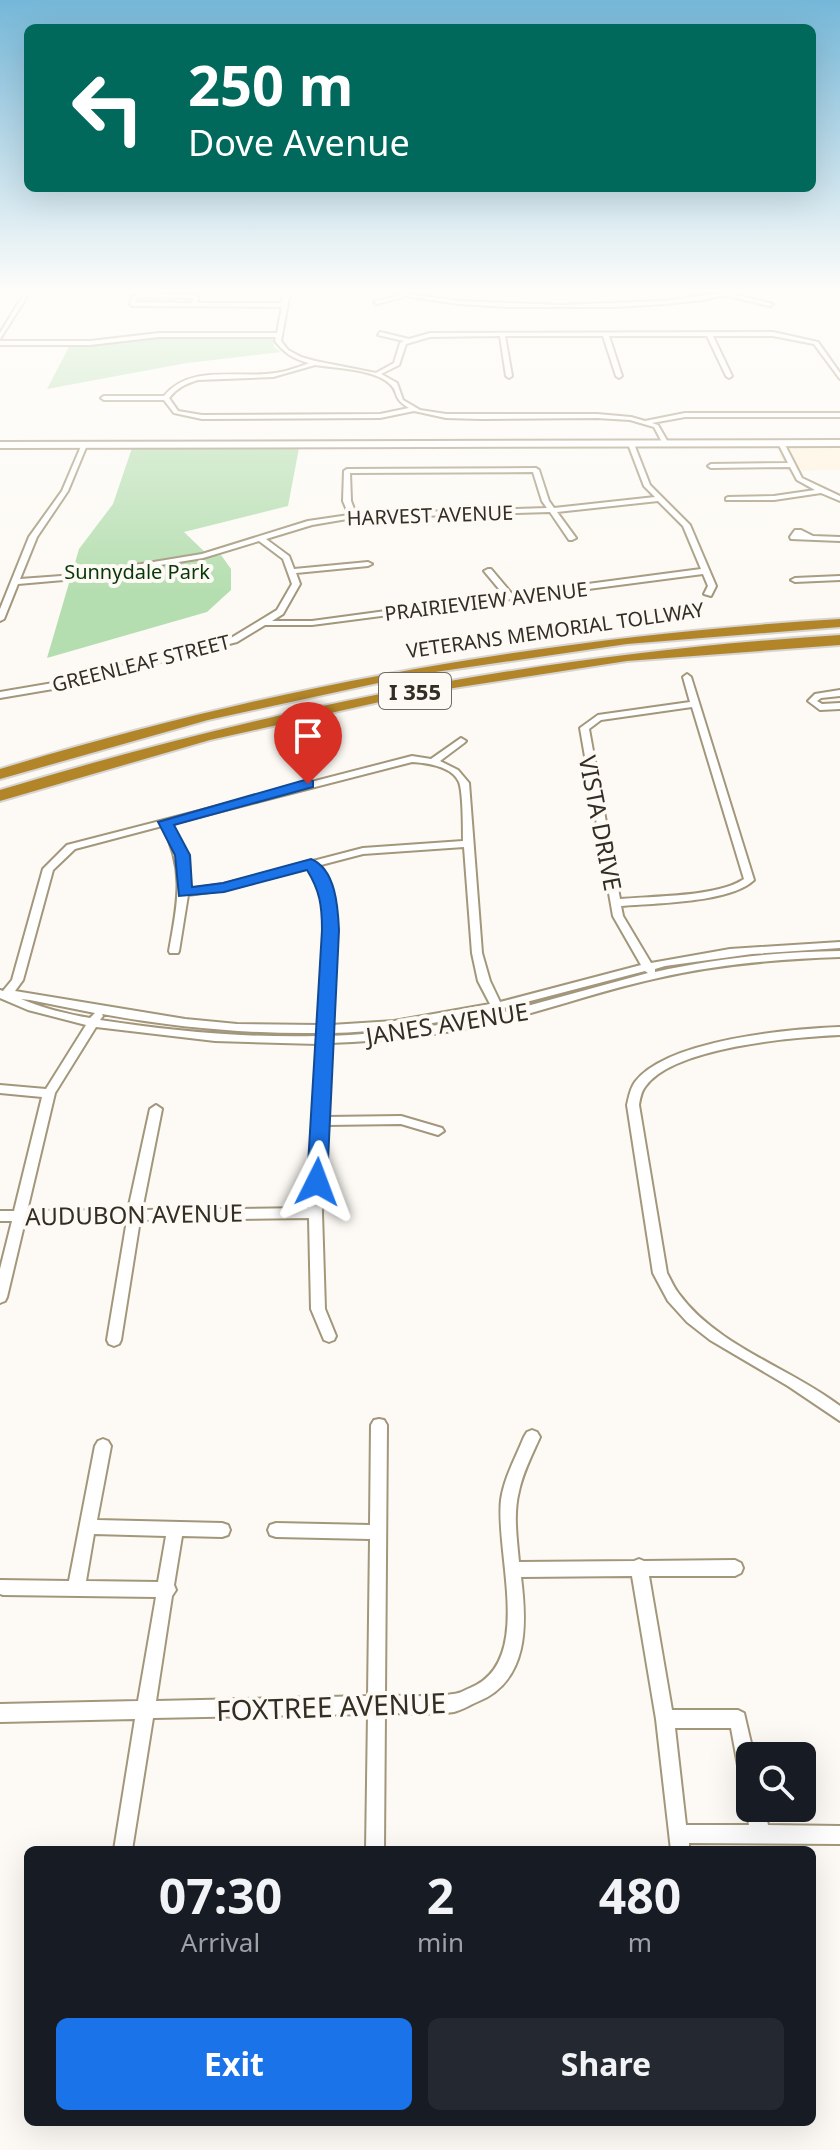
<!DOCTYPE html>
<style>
body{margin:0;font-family:"Noto Sans",sans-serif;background:#242831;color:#f1f3f6;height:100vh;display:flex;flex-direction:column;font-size:30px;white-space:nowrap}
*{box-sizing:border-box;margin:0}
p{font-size:26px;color:#9ea1a6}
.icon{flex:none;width:44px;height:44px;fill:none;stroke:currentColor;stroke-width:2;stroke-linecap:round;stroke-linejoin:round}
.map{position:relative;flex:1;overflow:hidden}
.sheet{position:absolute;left:24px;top:1846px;width:792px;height:280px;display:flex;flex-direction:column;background:#171b24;border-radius:12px;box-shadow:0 8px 32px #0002}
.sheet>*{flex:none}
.guide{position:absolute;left:24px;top:24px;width:792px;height:168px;border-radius:12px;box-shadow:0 8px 32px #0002;background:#00695c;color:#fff;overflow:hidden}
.controls{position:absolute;left:736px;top:1742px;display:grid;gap:16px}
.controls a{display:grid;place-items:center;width:80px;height:80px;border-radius:12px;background:#171b24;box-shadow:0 8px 32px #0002;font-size:40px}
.pin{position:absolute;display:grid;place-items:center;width:68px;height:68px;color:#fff;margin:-82px -34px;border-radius:50% 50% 50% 0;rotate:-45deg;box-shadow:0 0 8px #0007}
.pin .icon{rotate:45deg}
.me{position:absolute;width:88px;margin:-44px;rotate:3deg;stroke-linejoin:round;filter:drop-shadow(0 0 6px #0008)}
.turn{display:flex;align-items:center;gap:28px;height:168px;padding:0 32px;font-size:36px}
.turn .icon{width:104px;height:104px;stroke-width:2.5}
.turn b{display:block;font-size:56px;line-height:68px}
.eta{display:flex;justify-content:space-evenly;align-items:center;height:136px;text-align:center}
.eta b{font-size:48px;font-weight:700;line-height:56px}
.action{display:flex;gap:16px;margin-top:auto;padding:16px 32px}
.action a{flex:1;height:92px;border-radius:12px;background:#1a73e8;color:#fff;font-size:32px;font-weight:700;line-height:92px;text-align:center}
.action a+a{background:#242831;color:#f1f3f6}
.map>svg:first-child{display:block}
.built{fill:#fdf2dd}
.green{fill:#b5deb0}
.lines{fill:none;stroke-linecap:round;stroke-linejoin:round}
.street-casing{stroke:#a3977b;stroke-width:4}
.secondary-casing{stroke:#a3977b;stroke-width:4}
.highway-casing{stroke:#d6d5d3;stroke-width:4}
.street{fill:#fff;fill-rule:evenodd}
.secondary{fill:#fff;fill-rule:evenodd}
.highway{fill:#b38529;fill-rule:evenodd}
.route{fill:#1a73e8;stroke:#114b97;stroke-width:2}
.labels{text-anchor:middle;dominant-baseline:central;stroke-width:8;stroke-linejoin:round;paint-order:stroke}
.far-street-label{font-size:20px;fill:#332e23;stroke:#fdfaf5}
.far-park-label{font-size:20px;fill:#083606;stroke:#fdfaf5}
.shield{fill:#fdfaf5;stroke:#706b62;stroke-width:2}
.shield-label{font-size:22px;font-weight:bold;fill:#332e23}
.street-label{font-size:24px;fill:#332e23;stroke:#fdfaf5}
.near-street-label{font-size:28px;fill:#332e23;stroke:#fdfaf5}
</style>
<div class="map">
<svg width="840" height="2150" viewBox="0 0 840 2150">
<rect width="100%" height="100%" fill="#fdfaf5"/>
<!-- built -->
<path class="built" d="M776 446H840V470L787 471Z"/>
<!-- green -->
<path class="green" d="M267 336 273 338 274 347 281 352 187 363 47 389 70 345 158 337Z
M132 448H299L288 506 184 532 210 557 221 555 231 569V590L207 612 47 658 79 549 113 504Z"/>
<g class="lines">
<!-- street casing -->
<g class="street-casing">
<path id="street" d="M25 292H30L0 339V333Z
M284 292H290L281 341 288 350 301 357 315 361 376 373 394 363 400 343 404 341 378 335 380 332 409 339 430 333 773 332 818 342 840 373V379L814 344 773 336H713L732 376 729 378 726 376 707 336H609L622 376 619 378 616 376 603 336H505L512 376 509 378 506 376 500 336 430 337 406 344 399 365 381 374 397 383 403 400 420 410 446 414H597L631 417 645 421 685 413H840V417H685L652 423 658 425 669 444 666 446 663 444 654 427 630 420 597 418 481 419 446 418 414 411 380 418 202 419 174 413 164 400H104L101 398 104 396H164C189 366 231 377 266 374 281 373 295 369 309 363 294 359 285 354 275 341L276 337H159L90 345H0V341H90L159 333H277L282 307 133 306 130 304 133 296 142 293 196 295 199 297 197 303H282ZM142 297 193 298 192 303 136 302 137 298ZM315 365C335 368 375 369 390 384 400 393 391 397 409 408L380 414 202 415 178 411 169 398C177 388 185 384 198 380L273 377Z
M393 292 459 301 562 305 664 301 730 292 729 293 773 304 770 306 723 295 703 300 664 304 615 307H508L459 304 405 296 377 304 374 302 401 295Z
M781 441 784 443 802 478 840 496V501L821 493 774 500H726V498L728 497 774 496 815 490 797 480 790 467 711 468 708 466 711 464 788 463 778 443Z
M631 442 634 444 650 485 690 525 716 586 711 596 704 594 708 586 703 574 312 625H265L237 642 53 689 0 698V692L53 683 231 638 277 610 292 584 283 559 259 541 203 558 75 579 18 584 4 619 0 621V609L29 537 62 491 82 444 87 445 68 491 37 537 20 579 75 575 202 554 308 521 349 515 343 501 344 471 347 469 536 468 539 470 549 501 554 508 655 497 644 486 628 444ZM533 472 542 501 547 508 356 514 351 501 350 473ZM658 501 683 526 701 569 512 594 491 569H488L484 571 504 595 312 621H272L283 614 300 584 296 573 368 566 372 564 368 562 294 569 289 556 266 539 312 525 353 518 550 512 569 540H572L576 538 557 512Z
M795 530H801L813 536 840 537V541L791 539 790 537Z
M840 576V580L795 582 791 580 795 578Z
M687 674 691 677 754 880C730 903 655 903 621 906L623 916 651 963 730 949 840 942V948L752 954 665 966 655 969V972C716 958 777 952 840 951V957C779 959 718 964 658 978 607 989 556 1007 505 1020 448 1034 389 1041 330 1043L326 1117 401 1116 442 1128 444 1131 438 1135 401 1124 326 1125 322 1213 325 1309 336 1336 334 1340 329 1342 324 1340 311 1309 309 1218 140 1220 121 1340 119 1344 114 1346 109 1344 107 1340 127 1220 25 1221 7 1297 5 1301 0 1303V1269L12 1221H0V1211H14L42 1097 0 1093V1085L46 1089 86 1025 28 1010 0 998V990L3 991 12 980 43 869 67 845 412 756 431 759 461 738 466 741 464 743 440 761 458 770 469 783 482 953 490 981 500 1002 641 965 613 916 580 728 598 715 690 702 683 677ZM692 707 744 879C718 897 653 896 620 899L589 729 601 720ZM412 762C427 763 452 766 459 782 463 792 463 828 463 841L363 848 224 884 189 889 185 855 171 824ZM162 826C186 870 177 905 169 951L170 953H178L179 951 188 895 224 890 308 868 319 886 326 908 319 1025 237 1024 185 1019 15 991 23 980 53 870 75 849ZM464 847 472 953 478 981 490 1004 394 1021 331 1025 336 908 329 886 317 866 363 854ZM645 971 648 973 505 1012 503 1008ZM21 999 30 1000 95 1013 90 1018C66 1014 43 1008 21 999ZM493 1011 495 1014C441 1026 386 1034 330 1036V1033C385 1032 440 1023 493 1011ZM102 1014C173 1027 246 1034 319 1033L318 1036C245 1038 172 1031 100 1020L103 1016ZM96 1027 215 1041 318 1044 309 1208 142 1210 162 1109 156 1105 150 1109 128 1210 27 1211 55 1093Z
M840 690V696L821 698 817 701 822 704 840 703V709L820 710 808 701 815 694Z
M840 1027V1035C794 1037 672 1047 645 1087 641 1092 640 1099 639 1105L667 1273C671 1280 674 1288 679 1294 717 1346 790 1368 840 1406V1421L788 1386 710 1340 687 1322 668 1301 653 1273 627 1105C629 1097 630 1089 635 1082 667 1040 789 1029 840 1027Z
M379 1419 384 1420 387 1425 385 1696C407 1695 431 1698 453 1694 459 1694 465 1690 470 1688 535 1662 495 1554 501 1500 504 1478 516 1457 524 1437L527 1432 532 1430 537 1432 540 1437C532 1455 523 1472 519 1491 513 1514 517 1539 519 1562L634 1561 639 1559 644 1561 735 1560 741 1563 743 1568 741 1573 735 1576H649L672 1710H738L744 1713 754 1756H750V1791L744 1788 741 1782 731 1728H675L686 1825H749L746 1808 750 1801V1808H764L768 1825 840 1826V1844L689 1843V1850H671L656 1719 632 1576 521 1577C527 1625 529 1681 477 1702 470 1705 462 1710 454 1712 434 1715 406 1713 385 1713L384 1850H366L368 1714 153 1718 132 1850H114L135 1719 0 1722V1704L138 1701 156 1597 3 1595 0 1594V1580L69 1581 95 1446 98 1441 103 1439 108 1441 111 1446 97 1520 222 1523 228 1525 230 1530 228 1535 222 1537 182 1536 174 1585 176 1590 172 1596 156 1701 368 1696 370 1539 276 1537 270 1535 268 1530 270 1525 276 1523 370 1525 371 1425 374 1420ZM94 1534 166 1536 158 1582 86 1581Z"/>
</g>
<!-- secondary casing -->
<g class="secondary-casing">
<path id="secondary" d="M840 440V446L0 448V442Z"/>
</g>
<!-- highway casing -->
<g class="highway-casing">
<path id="highway" d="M840 619V627L627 644 415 675 208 720 0 779V769C280 684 548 637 840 619Z
M840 635V645L627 661 415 694 210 740 0 801V790C280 705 548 653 840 635Z"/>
</g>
<!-- street -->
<use href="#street" class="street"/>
<!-- secondary -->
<use href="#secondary" class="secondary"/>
<!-- highway -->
<use href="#highway" class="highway"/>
</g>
<!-- sky -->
<linearGradient id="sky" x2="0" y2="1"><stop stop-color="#75b7d8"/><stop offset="0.49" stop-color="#fefdfa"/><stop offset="1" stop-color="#fefdfa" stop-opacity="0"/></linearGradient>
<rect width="840" height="593" fill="url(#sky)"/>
<!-- route -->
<path class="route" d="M308 779 313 781V787L174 825 190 855 192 887 223 883 311 859C336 869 338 908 339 930L327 1182 317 1189 307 1182 322 930C322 906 320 891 307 870L224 892 179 896 175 855 158 822Z"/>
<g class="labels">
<!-- far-street labels -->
<g class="far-street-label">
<text transform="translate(430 515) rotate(-2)">HARVEST AVENUE</text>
<text transform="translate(486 601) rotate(-7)">PRAIRIEVIEW AVENUE</text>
<text transform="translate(555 630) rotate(-8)">VETERANS MEMORIAL TOLLWAY</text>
<text transform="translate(141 663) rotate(-14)">GREENLEAF STREET</text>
</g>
<!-- far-park labels -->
<g class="far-park-label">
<text x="137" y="571">Sunnydale Park</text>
</g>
<!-- shield labels -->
<rect class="shield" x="379" y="673" width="72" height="36" rx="6"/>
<g class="shield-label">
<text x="415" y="691">I 355</text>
</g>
<!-- street labels -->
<g class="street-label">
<text transform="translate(601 823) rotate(79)">VISTA DRIVE</text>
<text transform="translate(447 1023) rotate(-9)">JANES AVENUE</text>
<text transform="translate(134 1214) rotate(-1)">AUDUBON AVENUE</text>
</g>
<!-- near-street labels -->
<g class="near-street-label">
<text transform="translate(331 1706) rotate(-2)">FOXTREE AVENUE</text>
</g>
</g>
</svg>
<div class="controls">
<a><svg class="icon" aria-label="search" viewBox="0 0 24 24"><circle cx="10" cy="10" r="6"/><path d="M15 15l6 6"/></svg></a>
</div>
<div class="pin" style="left:308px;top:784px;background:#d93025"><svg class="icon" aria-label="arrive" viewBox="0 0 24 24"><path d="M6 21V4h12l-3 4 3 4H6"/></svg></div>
<svg class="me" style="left:317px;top:1182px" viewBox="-20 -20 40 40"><path d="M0-17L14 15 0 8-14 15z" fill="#1a73e8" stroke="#fff" stroke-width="4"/></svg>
<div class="guide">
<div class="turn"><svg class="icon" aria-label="left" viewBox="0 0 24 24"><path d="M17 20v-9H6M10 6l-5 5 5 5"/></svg><div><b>250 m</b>Dove Avenue</div></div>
</div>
<section class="sheet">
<div class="eta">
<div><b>07:30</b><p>Arrival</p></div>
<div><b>2</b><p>min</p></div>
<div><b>480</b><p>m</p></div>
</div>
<div class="action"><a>Exit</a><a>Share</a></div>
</section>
</div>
